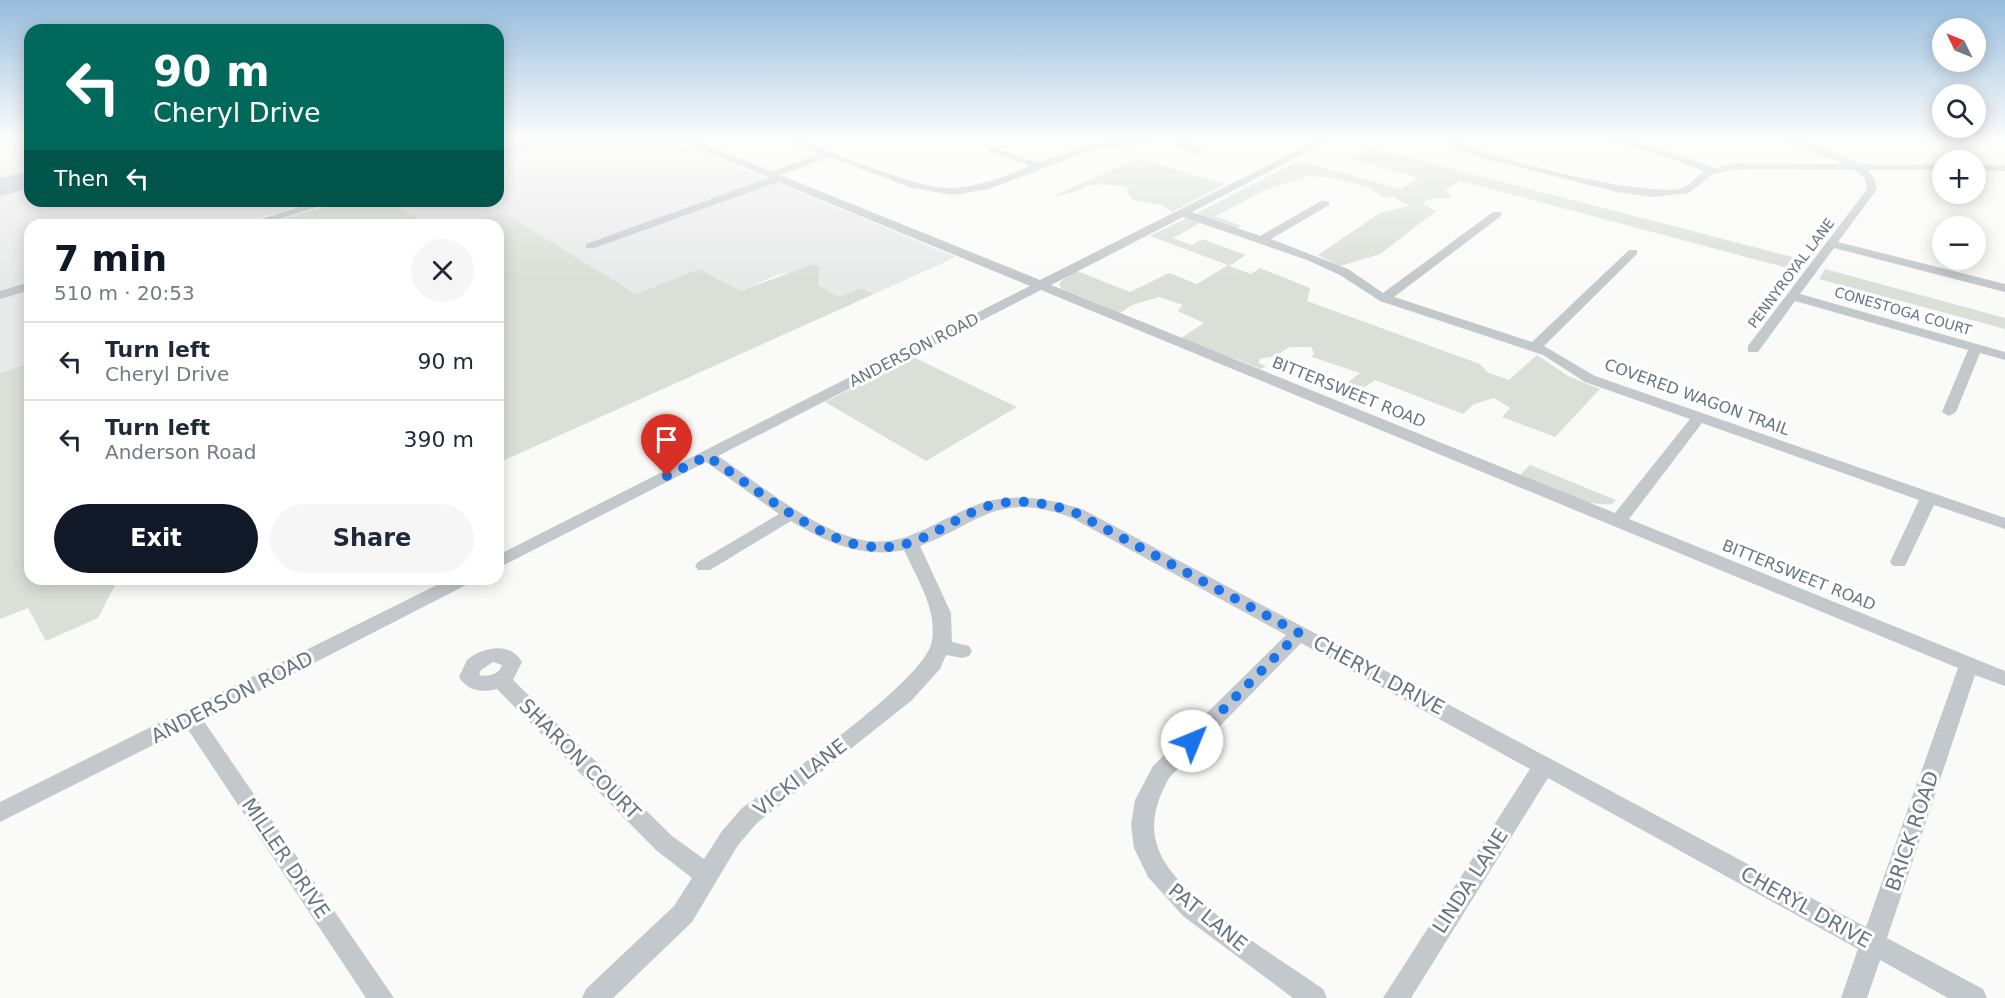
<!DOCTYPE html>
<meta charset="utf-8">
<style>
body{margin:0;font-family:"DejaVu Sans",sans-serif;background:#f6f6f7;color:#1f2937;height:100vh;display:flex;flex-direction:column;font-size:22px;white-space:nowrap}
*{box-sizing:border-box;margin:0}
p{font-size:20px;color:#747a83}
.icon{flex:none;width:33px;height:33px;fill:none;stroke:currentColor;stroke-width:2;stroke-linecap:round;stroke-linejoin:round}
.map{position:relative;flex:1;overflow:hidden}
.drawer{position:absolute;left:24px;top:219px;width:480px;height:366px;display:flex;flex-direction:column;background:#fff;border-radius:18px;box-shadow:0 3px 15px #0003}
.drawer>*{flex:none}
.guide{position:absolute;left:24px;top:24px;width:480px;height:183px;border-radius:18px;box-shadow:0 3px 15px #0003;background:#00695c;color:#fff;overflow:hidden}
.needle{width:39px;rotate:313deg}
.controls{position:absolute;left:1932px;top:18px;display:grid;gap:12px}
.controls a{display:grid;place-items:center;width:54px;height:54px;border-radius:50%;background:#fff;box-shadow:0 3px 15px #0003;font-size:30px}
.pin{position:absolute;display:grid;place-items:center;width:51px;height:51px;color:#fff;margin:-62px -26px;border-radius:50% 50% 50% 0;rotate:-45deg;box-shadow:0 0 6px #0007}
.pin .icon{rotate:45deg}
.me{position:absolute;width:66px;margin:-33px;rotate:45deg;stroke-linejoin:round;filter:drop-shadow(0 0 4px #0008)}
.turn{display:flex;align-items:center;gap:21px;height:126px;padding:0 30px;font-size:27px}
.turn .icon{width:78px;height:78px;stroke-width:2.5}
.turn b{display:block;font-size:42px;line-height:51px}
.then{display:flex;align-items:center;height:57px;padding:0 30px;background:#0003;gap:12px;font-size:22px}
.round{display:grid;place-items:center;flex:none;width:63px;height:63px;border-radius:32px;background:#f6f6f7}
.headline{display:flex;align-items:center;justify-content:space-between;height:102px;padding:0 30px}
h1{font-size:36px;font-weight:600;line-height:45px;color:#111827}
.action{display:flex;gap:12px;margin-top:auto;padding:12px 30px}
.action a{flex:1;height:69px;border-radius:36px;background:#111827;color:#fff;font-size:24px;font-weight:600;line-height:69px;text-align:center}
.action a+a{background:#f6f6f7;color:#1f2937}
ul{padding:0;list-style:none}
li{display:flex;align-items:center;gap:18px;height:78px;padding:0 30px;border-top:2px solid #e0e1e3}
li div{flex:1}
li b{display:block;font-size:22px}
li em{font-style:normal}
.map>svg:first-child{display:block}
.built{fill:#e8e9e9}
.green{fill:#dadfd7}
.water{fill:#bbc7cb}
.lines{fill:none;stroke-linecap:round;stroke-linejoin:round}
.minor{fill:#c3c8cc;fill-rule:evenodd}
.route{stroke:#1a73e8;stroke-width:10;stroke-dasharray:0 18}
.labels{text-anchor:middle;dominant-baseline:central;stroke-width:6;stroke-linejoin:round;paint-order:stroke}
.far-street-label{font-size:14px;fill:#657683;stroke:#fff}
.street-label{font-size:16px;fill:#657683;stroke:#fff}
.near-street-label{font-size:20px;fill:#657683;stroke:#fff}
</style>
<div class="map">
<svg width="2005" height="998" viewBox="0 0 2005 998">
<rect width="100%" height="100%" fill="#fafaf8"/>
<!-- built -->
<path class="built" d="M0 138H30V201H319L234 225H30V363L0 373Z
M498 138H669L956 257 874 294 861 288 839 297 818 285 820 267 777 275 740 291 699 269 636 294 503 212 462 225H428L389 201H498Z"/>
<!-- green -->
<path class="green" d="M1372 148 1804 260 1795 270 1461 181 1446 189 1452 198 1429 199 1422 203 1436 211 1380 254 1340 266 1318 255 1380 213 1409 206 1394 197H1382L1371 188 1328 177 1310 176 1267 189 1215 216 1241 226 1237 228 1199 215V212L1298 161 1401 189 1419 178 1352 159Z
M1138 158 1225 184 1172 212 1161 205 1133 200 1126 190 1130 189C1115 183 1092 183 1081 188L1083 189 1050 198Z
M345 201H389L428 225H261Z
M503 212 636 294 699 269 740 291 814 264 820 267 818 285 839 297 861 288 874 294 498 463V225H462Z
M1187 218 1200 223 1173 238 1192 245 1202 239 1246 255 1229 266 1251 274 1260 268 1310 288 1307 301 1480 364 1487 372 1509 380 1537 355 1568 376 1600 389 1555 437 1502 417 1510 408 1494 398 1474 404 1463 414 1375 380 1365 387 1347 383 1360 373 1312 357 1314 353 1311 347H1290L1275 356 1259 359V363L1266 366 1261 369 1181 338 1204 323 1178 311 1183 305 1159 297 1132 305 1120 313 1062 289 1059 285 1061 281 1077 271 1130 292 1169 273 1197 284 1228 265 1150 236Z
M1825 269 2005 318V329L1819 279Z
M913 357 1017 407 926 461 825 402Z
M30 363V579H118L98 618 46 641 28 608 0 619V373Z
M1530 465 1616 500 1612 504C1582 507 1547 486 1520 475Z"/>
<!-- water -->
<path class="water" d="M30 171V188L0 196V178Z"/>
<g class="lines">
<!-- minor -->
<path class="minor" d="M541 138H556L498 156V150Z
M675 138H688L771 171 820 154 781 138H794C832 152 919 191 955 188 982 186 1005 176 1030 166L987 151V147L990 146 1039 163 1085 146 1138 138H1159L1154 141 1087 152 989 189 953 195 912 188 829 157 780 175 1040 280 1322 138H1334L1192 212 1260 236 1321 201H1329V205L1271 239 1348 269 1383 293 1493 212H1501V216L1394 297 1532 342 1629 250H1637V254L1544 346 1595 376 2005 518V529L1934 505 1905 566H1893L1890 562 1919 500 1702 423 1629 519 2005 671V686L1975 675 1887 938 1983 989 1987 998H1948L1880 960 1867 998H1841L1858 949 1548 778 1411 998H1383L1530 769 1301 643 1169 778C1157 800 1149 823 1158 848 1174 897 1280 958 1323 989L1327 998H1293L1183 916 1148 877 1134 848 1131 825 1135 800 1153 766 1286 635 1072 518C998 490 982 522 920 546L951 613 952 642 969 646 972 651 969 656 962 658 946 655 940 669 911 701 757 823 738 845 692 922 613 998H582L586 989 674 906 692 878 656 850 497 689C483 693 467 691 459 677L467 660C482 647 510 641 522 662L513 680 672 836 704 859 722 831 741 809C779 781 926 680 932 641 937 608 917 579 904 550 864 559 825 542 791 521L710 570H698L695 566 698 562 779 514 706 462 498 568V555L1030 286 778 182 594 248H586V244L769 178ZM1183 217 1307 260 1340 275 1380 301 1543 355 1585 382 1690 419 1615 513 1051 285ZM1041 290 1958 668 1866 927 1084 510C1046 497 1006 491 969 508 932 523 904 548 862 540 816 531 758 483 718 456ZM493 662 502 665C499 675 488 677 479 675L481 670Z
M1170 138H1181L1205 152 1200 155 1183 149Z
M1446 138H1456C1476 158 1655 199 1682 188 1690 185 1697 176 1704 171L1658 154 1597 138H1613L1664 150 1715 168 1735 163 1846 164 1775 138C1807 138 1831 152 1859 163 1870 167 1926 164 1942 164V170H1868L1875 179 1877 189 1838 242 2005 284V292L1834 248 1800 294 2005 352V360L1980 353 1956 412 1949 416 1942 412 1968 350 1795 301 1758 352H1748V346L1867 189 1865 179 1855 170 1735 169 1711 175 1689 193 1654 197 1617 192 1478 157 1457 149Z
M1976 165H2005V171H1976Z
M319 201H336L260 225H242Z
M30 282V290L0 299V291Z
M449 579H473L470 583 203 720 394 998H366L187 728 0 822V802Z"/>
</g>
<!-- sky -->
<linearGradient id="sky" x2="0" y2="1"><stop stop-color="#96bcdc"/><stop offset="0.5" stop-color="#fdfdfc"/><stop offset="1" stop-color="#fdfdfc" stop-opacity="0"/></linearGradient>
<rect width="2005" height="277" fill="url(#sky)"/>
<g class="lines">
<!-- route -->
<path class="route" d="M667 476 707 456C748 483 817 540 864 546 912 553 936 529 975 511 1007 496 1046 501 1078 514L1299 633 1192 741"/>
</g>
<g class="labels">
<!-- far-street labels -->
<g class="far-street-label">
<text transform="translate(1791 273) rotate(-53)">PENNYROYAL LANE</text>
<text transform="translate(1903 311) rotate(16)">CONESTOGA COURT</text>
</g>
<!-- street labels -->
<g class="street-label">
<text transform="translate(914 350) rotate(-27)">ANDERSON ROAD</text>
<text transform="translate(1349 392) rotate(22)">BITTERSWEET ROAD</text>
<text transform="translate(1697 397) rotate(20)">COVERED WAGON TRAIL</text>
<text transform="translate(1799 575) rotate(22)">BITTERSWEET ROAD</text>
</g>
<!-- near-street labels -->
<g class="near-street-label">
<text transform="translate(1379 675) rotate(28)">CHERYL DRIVE</text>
<text transform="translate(232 697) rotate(-27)">ANDERSON ROAD</text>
<text transform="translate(580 759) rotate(45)">SHARON COURT</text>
<text transform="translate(800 777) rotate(-38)">VICKI LANE</text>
<text transform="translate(1912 831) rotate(-71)">BRICK ROAD</text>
<text transform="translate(286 858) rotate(56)">MILLER DRIVE</text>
<text transform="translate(1470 881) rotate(-57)">LINDA LANE</text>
<text transform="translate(1806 907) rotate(29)">CHERYL DRIVE</text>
<text transform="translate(1208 917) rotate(39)">PAT LANE</text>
</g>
</g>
</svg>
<div class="controls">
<a><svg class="needle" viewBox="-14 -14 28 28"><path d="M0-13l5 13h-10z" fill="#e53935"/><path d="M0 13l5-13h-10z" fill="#747a83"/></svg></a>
<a><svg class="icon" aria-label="search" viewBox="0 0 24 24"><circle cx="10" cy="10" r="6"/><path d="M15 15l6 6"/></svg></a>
<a>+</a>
<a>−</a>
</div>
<div class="pin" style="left:667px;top:476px;background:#d93025"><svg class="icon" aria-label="arrive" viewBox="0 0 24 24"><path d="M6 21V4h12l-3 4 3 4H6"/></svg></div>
<svg class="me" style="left:1192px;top:741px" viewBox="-20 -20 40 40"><circle r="19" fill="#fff"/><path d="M0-13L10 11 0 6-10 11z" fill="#1a73e8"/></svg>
<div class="guide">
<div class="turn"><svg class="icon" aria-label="left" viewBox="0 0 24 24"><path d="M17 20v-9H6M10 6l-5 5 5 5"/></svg><div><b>90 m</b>Cheryl Drive</div></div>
<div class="then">Then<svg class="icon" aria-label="left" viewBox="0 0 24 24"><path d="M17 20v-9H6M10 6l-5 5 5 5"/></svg></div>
</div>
<section class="drawer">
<div class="headline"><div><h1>7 min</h1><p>510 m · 20:53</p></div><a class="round"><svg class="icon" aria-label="close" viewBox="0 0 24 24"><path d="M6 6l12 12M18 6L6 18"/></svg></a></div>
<ul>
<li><svg class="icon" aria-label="left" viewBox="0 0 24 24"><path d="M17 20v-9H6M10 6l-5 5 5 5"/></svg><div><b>Turn left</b><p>Cheryl Drive</p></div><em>90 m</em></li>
<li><svg class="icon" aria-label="left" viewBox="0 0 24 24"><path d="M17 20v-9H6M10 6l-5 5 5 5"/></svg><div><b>Turn left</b><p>Anderson Road</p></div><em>390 m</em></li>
</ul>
<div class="action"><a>Exit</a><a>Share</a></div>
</section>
</div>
